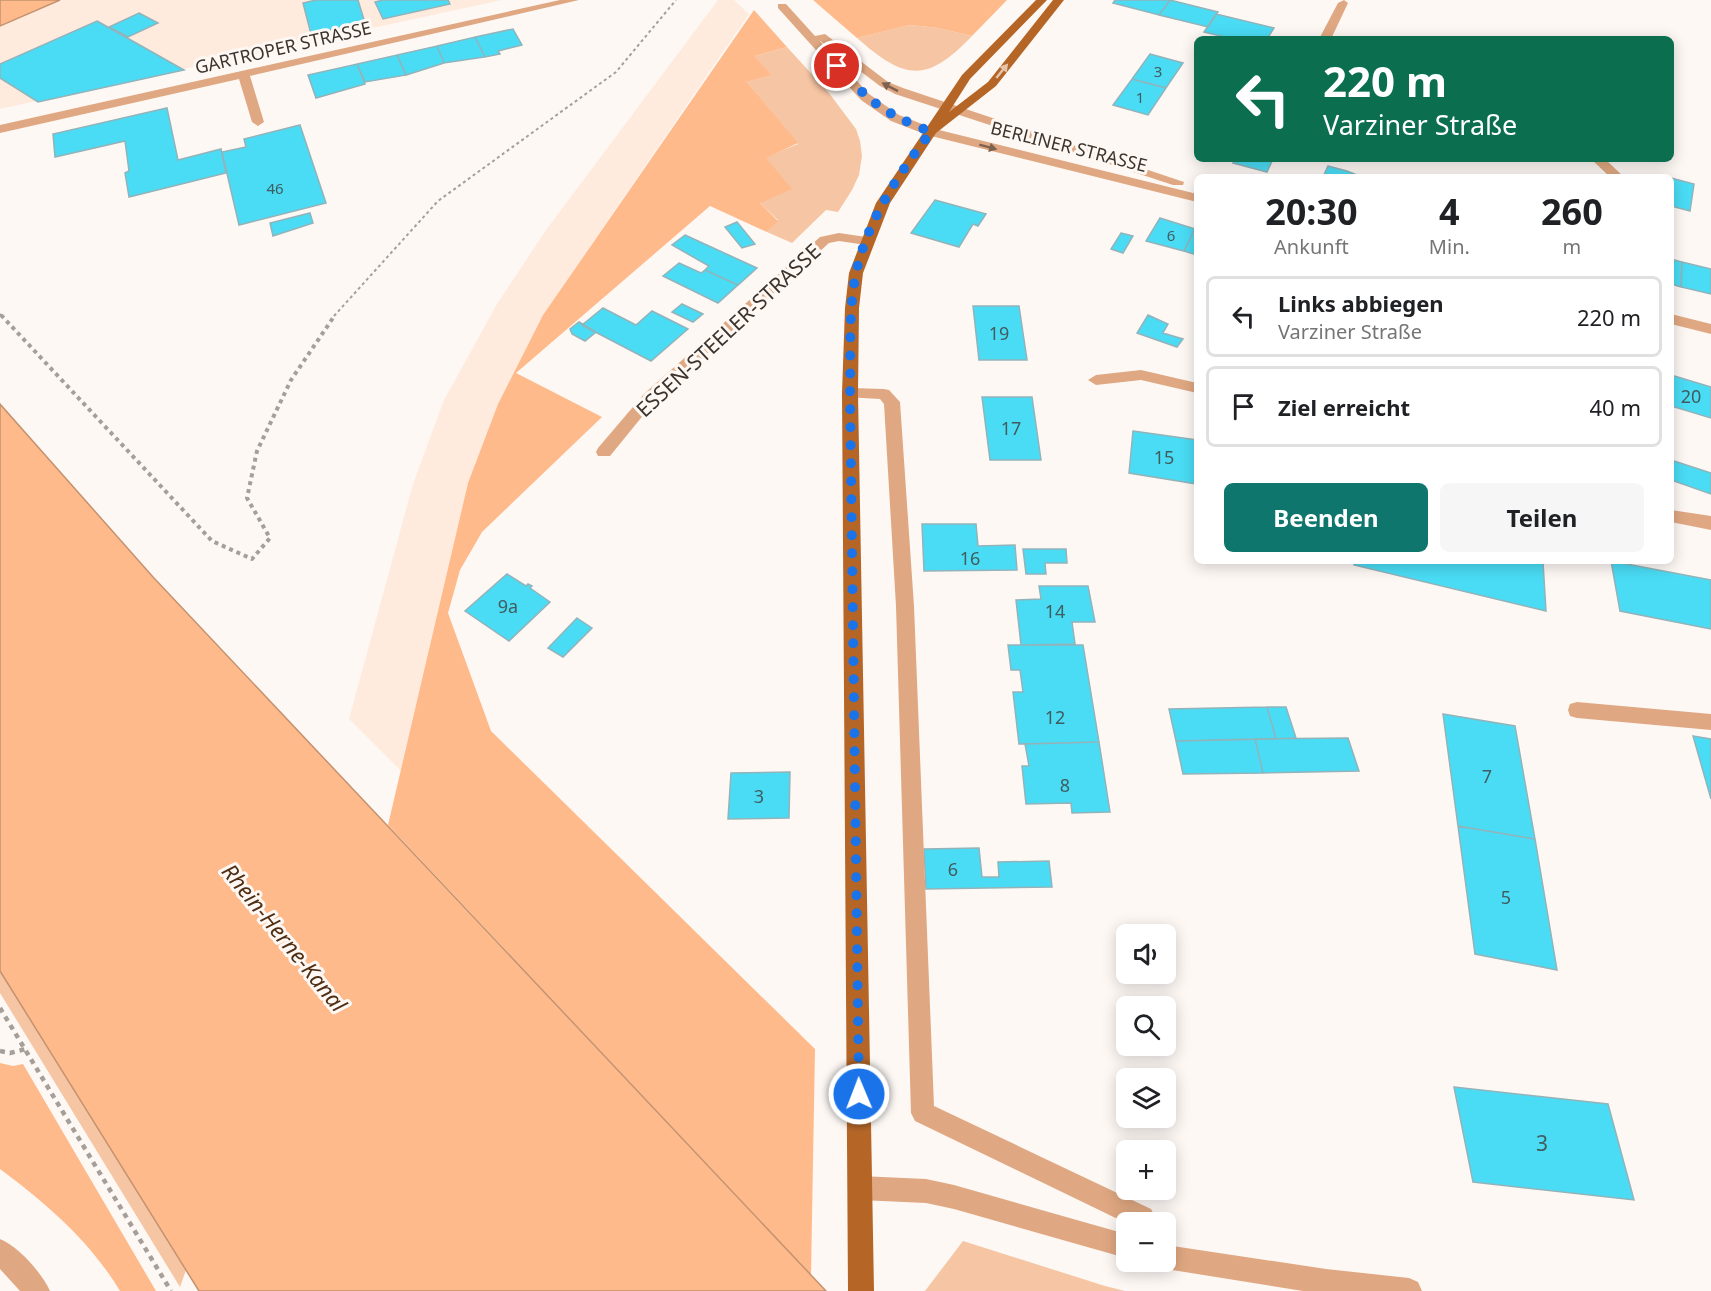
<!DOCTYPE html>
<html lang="de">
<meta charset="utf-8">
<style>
body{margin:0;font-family:"Noto Sans",sans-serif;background:#f6f6f6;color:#202124;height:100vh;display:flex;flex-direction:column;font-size:22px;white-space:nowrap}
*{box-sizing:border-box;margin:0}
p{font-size:20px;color:#757577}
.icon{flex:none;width:33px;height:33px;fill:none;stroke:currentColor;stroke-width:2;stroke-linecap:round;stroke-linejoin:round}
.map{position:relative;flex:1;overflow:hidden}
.drawer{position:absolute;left:1194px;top:174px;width:480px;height:390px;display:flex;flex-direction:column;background:#fff;border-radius:9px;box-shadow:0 3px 15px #0003}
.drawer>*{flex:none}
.guide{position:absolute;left:1194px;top:36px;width:480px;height:126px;border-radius:9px;box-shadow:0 3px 15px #0003;background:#0b6e4f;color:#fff;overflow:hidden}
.fabs{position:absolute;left:1116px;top:924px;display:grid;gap:12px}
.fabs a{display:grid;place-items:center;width:60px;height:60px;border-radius:9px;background:#fff;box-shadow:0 3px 15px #0003;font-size:30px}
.pin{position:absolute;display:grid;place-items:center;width:51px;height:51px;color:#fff;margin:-26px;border:3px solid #fff;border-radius:50%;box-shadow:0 2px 6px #0007}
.me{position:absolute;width:66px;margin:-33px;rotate:359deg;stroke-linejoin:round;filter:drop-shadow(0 0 4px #0008)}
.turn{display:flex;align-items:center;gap:21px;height:126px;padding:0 30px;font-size:27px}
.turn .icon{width:78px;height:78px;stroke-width:2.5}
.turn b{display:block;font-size:42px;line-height:51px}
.eta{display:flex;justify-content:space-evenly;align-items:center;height:102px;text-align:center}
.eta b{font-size:36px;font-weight:700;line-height:42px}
.button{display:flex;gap:12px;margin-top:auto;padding:12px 30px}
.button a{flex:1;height:69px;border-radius:9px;background:#0f766e;color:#fff;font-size:24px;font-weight:700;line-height:69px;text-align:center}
.button a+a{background:#f6f6f6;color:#202124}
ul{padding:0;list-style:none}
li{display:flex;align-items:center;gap:18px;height:81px;margin:0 12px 9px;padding:0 18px;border:3px solid #e0e0e0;border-radius:9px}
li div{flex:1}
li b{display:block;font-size:22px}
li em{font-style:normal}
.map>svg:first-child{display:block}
.built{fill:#ffebde}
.green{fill:#f6c5a3}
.forest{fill:#feba8b}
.water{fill:#feba8b;stroke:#c4926f;stroke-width:1.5}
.building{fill:#4adcf5;stroke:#92b3b9;stroke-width:1.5}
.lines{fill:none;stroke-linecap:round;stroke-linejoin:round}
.path-far2{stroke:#a59e99;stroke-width:2;stroke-dasharray:3 3;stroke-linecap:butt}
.path-far1{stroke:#a59e99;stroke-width:4;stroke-dasharray:4 4;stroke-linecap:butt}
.path{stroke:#a59e99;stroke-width:4.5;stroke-dasharray:5 5;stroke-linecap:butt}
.minor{fill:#e0a882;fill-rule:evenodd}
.major{fill:#b56627;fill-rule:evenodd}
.oneway{fill:#e4c5ac}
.oneway2{fill:#7e624f}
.route{stroke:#1a73e8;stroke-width:10;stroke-dasharray:0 18}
.labels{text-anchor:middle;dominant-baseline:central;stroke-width:6;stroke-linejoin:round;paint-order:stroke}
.far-number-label{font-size:15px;fill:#405d5f}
.far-street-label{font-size:18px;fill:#3d332d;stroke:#fdf8f4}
.number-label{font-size:18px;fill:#405d5f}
.street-label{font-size:21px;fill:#3d332d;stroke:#fdf8f4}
.near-number-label{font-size:21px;fill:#405d5f}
.water-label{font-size:22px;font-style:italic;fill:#4f2e14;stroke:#fdf8f4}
</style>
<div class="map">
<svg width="1711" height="1291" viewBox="0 0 1711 1291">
<rect width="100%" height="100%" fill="#fdf8f4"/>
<!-- built -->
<path class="built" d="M60 0H502L0 109V26Z
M718 0H734L749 14 543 315 498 404 468 483 402 772 349 719 413 484 444 400 497 304 546 230Z"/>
<!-- green -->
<path class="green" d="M910 25 938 28 972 36C926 84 905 80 857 38Z
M787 47 829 93 856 129 860 141 862 156 859 175 852 190 838 212 826 210 792 243 767 232 778 220 760 203 766 157 798 144 747 82 770 75 755 56Z
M0 971 186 1270 180 1287 0 993Z
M963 1241 1105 1286 1125 1291H925Z"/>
<!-- forest -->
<path class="forest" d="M813 0H1007L972 36 938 28 910 25 857 38Z
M754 10 787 47 755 56 771 75 747 82 798 143 766 158 792 189 760 203 778 221 767 232 710 206 516 373 602 417 482 532 460 570 448 613 491 731 815 1049 811 1275 388 825 468 483 498 404 543 315Z
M0 1063 13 1066 23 1064 156 1291H120C90 1241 47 1204 0 1169Z"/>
<!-- water -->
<path class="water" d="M0 0H60L0 26Z
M0 404 153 577 826 1291H199L0 971Z"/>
<!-- building -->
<path class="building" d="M316 0H358L365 23 311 34 303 3Z
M383 0H448L450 4 383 19 375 2Z
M1115 0H1170L1159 15 1113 3Z
M1170 0 1218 12 1208 27 1159 15Z
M139 13 158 23 128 37 109 27Z
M1216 14 1274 28 1267 39H1233L1204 32Z
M97 21 184 70 38 102 0 78V64Z
M513 29 522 45 498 51 500 54 485 57 475 37Z
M475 37 485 57 444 63 437 46Z
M437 46 444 63 406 75 397 55Z
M1150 54 1183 63 1166 88 1132 79Z
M397 55 406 75 365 82 357 64Z
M357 64 365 84 316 98 308 75Z
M1132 79 1166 88 1148 115 1113 105Z
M167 108 178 160 221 149 226 173 129 197 125 173 129 171 125 141 55 157 53 134Z
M300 125 326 203 239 225 222 152 246 147 244 139Z
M1236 159H1273L1267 172 1233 163Z
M1328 166 1347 171 1362 177H1323Z
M1671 178 1694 184 1690 211 1671 206Z
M935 200 986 214 978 226 973 224 959 247 911 233Z
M310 213 313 223 273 236 270 223Z
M1160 218 1195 229 1184 251 1146 241Z
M737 222 755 244 742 248 725 227Z
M1195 229H1197V255L1184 251Z
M1121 233 1133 236 1123 253 1111 249Z
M685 235 757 268 738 285 705 270 709 266 672 245Z
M1671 259 1682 262 1681 287 1671 284Z
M1682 262 1711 269V294L1681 287Z
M679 263 701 273 705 270 738 285 718 303 663 276Z
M682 304 703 314 693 322 672 312Z
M973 306H1019L1027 360H979Z
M603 308 636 325 652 311 688 329 651 361 582 325Z
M1148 315 1168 324 1163 333 1183 339 1177 347 1137 333Z
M579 322 596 332 585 341 572 334 570 329Z
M1671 375 1711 387V418L1671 406Z
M982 397H1032L1041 460H990Z
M1133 431 1197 440V484L1129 473Z
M1671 460 1711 473V494L1671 480Z
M922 524H976L978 546 1015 545 1017 570 924 571Z
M1023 549H1066L1067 563H1045L1046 574H1026Z
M1354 561 1543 562 1546 611 1354 565Z
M1611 561 1711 580V629L1620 611Z
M507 574 526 586 528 584 532 586 530 588 550 602 509 641 465 611Z
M1039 586H1088L1095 622H1072L1075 644 1021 645 1016 600 1041 599Z
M577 618 592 628 563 657 548 648Z
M1008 645H1083L1099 742 1019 744 1013 692H1023L1020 670H1011Z
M1267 707H1286L1296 738 1276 739Z
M1267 707 1276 739 1176 741 1169 709Z
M1443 714 1515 726 1535 839 1458 826Z
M1693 736 1711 739V799Z
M1348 738 1359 771 1263 773 1255 739Z
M1255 739 1263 773 1183 774 1176 741Z
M1099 742 1110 812 1072 813 1071 803 1026 804 1022 766H1029L1025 744Z
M790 772 789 818 728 819 731 773Z
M1458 826 1535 839 1557 970 1475 954Z
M979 848 982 877H999L998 862 1049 861 1052 887 926 889 924 849Z
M1454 1087 1608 1104 1634 1200 1473 1182Z"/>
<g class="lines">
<!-- path-far2 -->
<path class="path-far2" d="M0 314 2 316
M334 316 438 201 616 72 676 0"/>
<!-- path-far1 -->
<path class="path-far1" d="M1 315 212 541 252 559 270 538 247 498 257 451 291 380 335 315"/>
<!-- path -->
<path class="path" d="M0 1008 171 1291
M0 1051 10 1053 26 1049"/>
<!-- minor -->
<path class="minor" d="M560 0H579L250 76 264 122 258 126 252 122 239 79 0 133V125Z
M1344 0 1348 3 1331 39H1319L1338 3Z
M778 4H786L815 36 825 34 888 82 903 88 1184 182 1183 185H1173L895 94 880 86 819 40 869 94 899 115 935 129 1197 194V202L927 135 891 121 861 100 778 8Z
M1591 159H1605L1624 177H1610Z
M839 233 866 237 873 241 866 245 839 241 829 243 654 402 610 456H598L596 452 598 448 644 394 820 237Z
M1671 314 1711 324V334L1671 324Z
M1141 370 1197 383V393L1141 380 1096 385 1088 380 1096 375Z
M850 388 884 389 889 390 900 402 914 606 934 1106 1151 1209 1158 1222 1126 1223 915 1121 911 1113 896 606 884 404 880 399 845 397 842 393Z
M1671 510 1711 516V530L1671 522Z
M1577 702 1711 714V730L1577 718 1570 716 1568 710 1570 704Z
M860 1176 926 1179 954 1185 1126 1234V1258L954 1209 926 1203 860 1200 851 1197 848 1188 851 1179Z
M0 1239C18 1246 42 1273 50 1291H20L0 1269Z
M1166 1245 1326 1269 1409 1278 1418 1282 1422 1291H1303L1166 1269 1157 1266 1155 1262H1166Z"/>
<!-- major -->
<path class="major" d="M1036 0H1047L970 79 949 112 988 82 1053 0H1064L996 86 936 133 890 203 863 273 859 308 858 393 874 1291H848L842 393 845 308 849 273 876 203 962 75Z"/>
</g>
<!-- one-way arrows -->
<defs><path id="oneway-solid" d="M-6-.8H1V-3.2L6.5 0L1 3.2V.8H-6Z" transform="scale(1.5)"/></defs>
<use class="oneway" href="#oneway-solid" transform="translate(1002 71) rotate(-51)"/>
<g class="oneway2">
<use href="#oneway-solid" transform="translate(890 87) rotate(-153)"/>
<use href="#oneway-solid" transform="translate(988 147) rotate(15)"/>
</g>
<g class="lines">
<!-- route -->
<path class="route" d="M837 66C872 104 884 113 931 132 899 173 867 221 856 273 848 312 851 354 850 393L859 1094"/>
</g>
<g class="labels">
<!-- far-number labels -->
<g class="far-number-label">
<text x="1158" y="71">3</text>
<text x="1140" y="97">1</text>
<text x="275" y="188">46</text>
<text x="1171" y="235">6</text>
</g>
<!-- far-street labels -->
<g class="far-street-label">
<text transform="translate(283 47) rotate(-13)">GARTROPER STRASSE</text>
<text transform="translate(1069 146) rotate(14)">BERLINER STRASSE</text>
</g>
<!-- number labels -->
<g class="number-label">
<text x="999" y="333">19</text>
<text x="1691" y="396">20</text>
<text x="1011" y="428">17</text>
<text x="1164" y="457">15</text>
<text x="970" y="558">16</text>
<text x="508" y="606">9a</text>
<text x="1055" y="611">14</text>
<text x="1055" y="717">12</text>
<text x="1487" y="776">7</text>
<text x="1065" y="785">8</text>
<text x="759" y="796">3</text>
<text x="953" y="869">6</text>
<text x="1506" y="897">5</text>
</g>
<!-- street labels -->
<g class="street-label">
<text transform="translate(728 330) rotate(-43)">ESSEN-STEELER-STRASSE</text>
</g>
<!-- near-number labels -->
<g class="near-number-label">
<text x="1542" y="1143">3</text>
</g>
<!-- water labels -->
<g class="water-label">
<text transform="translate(285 937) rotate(51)">Rhein-Herne-Kanal</text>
</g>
</g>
</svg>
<div class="fabs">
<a><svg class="icon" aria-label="sound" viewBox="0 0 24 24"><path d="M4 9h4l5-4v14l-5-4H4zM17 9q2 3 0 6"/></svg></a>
<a><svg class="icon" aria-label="search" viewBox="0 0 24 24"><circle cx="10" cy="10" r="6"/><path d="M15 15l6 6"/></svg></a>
<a><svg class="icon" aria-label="layers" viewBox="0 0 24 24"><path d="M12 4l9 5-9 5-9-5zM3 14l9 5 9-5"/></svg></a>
<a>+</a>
<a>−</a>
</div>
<div class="pin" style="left:837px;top:66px;background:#d93025"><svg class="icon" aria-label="arrive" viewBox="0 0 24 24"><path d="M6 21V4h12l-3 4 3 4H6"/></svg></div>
<svg class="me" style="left:859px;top:1094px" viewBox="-20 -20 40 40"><circle r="17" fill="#1a73e8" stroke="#fff" stroke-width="3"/><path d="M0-11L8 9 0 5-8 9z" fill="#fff"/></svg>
<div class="guide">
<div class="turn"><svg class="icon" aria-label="left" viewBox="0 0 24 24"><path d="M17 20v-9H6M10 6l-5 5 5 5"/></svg><div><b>220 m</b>Varziner Straße</div></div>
</div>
<section class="drawer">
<div class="eta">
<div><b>20:30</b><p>Ankunft</p></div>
<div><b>4</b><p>Min.</p></div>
<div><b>260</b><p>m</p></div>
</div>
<ul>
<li><svg class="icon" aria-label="left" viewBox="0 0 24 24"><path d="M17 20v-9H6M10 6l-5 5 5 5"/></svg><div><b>Links abbiegen</b><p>Varziner Straße</p></div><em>220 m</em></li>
<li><svg class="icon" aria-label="arrive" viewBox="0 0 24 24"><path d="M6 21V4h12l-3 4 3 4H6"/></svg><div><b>Ziel erreicht</b></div><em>40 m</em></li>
</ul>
<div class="button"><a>Beenden</a><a>Teilen</a></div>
</section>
</div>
